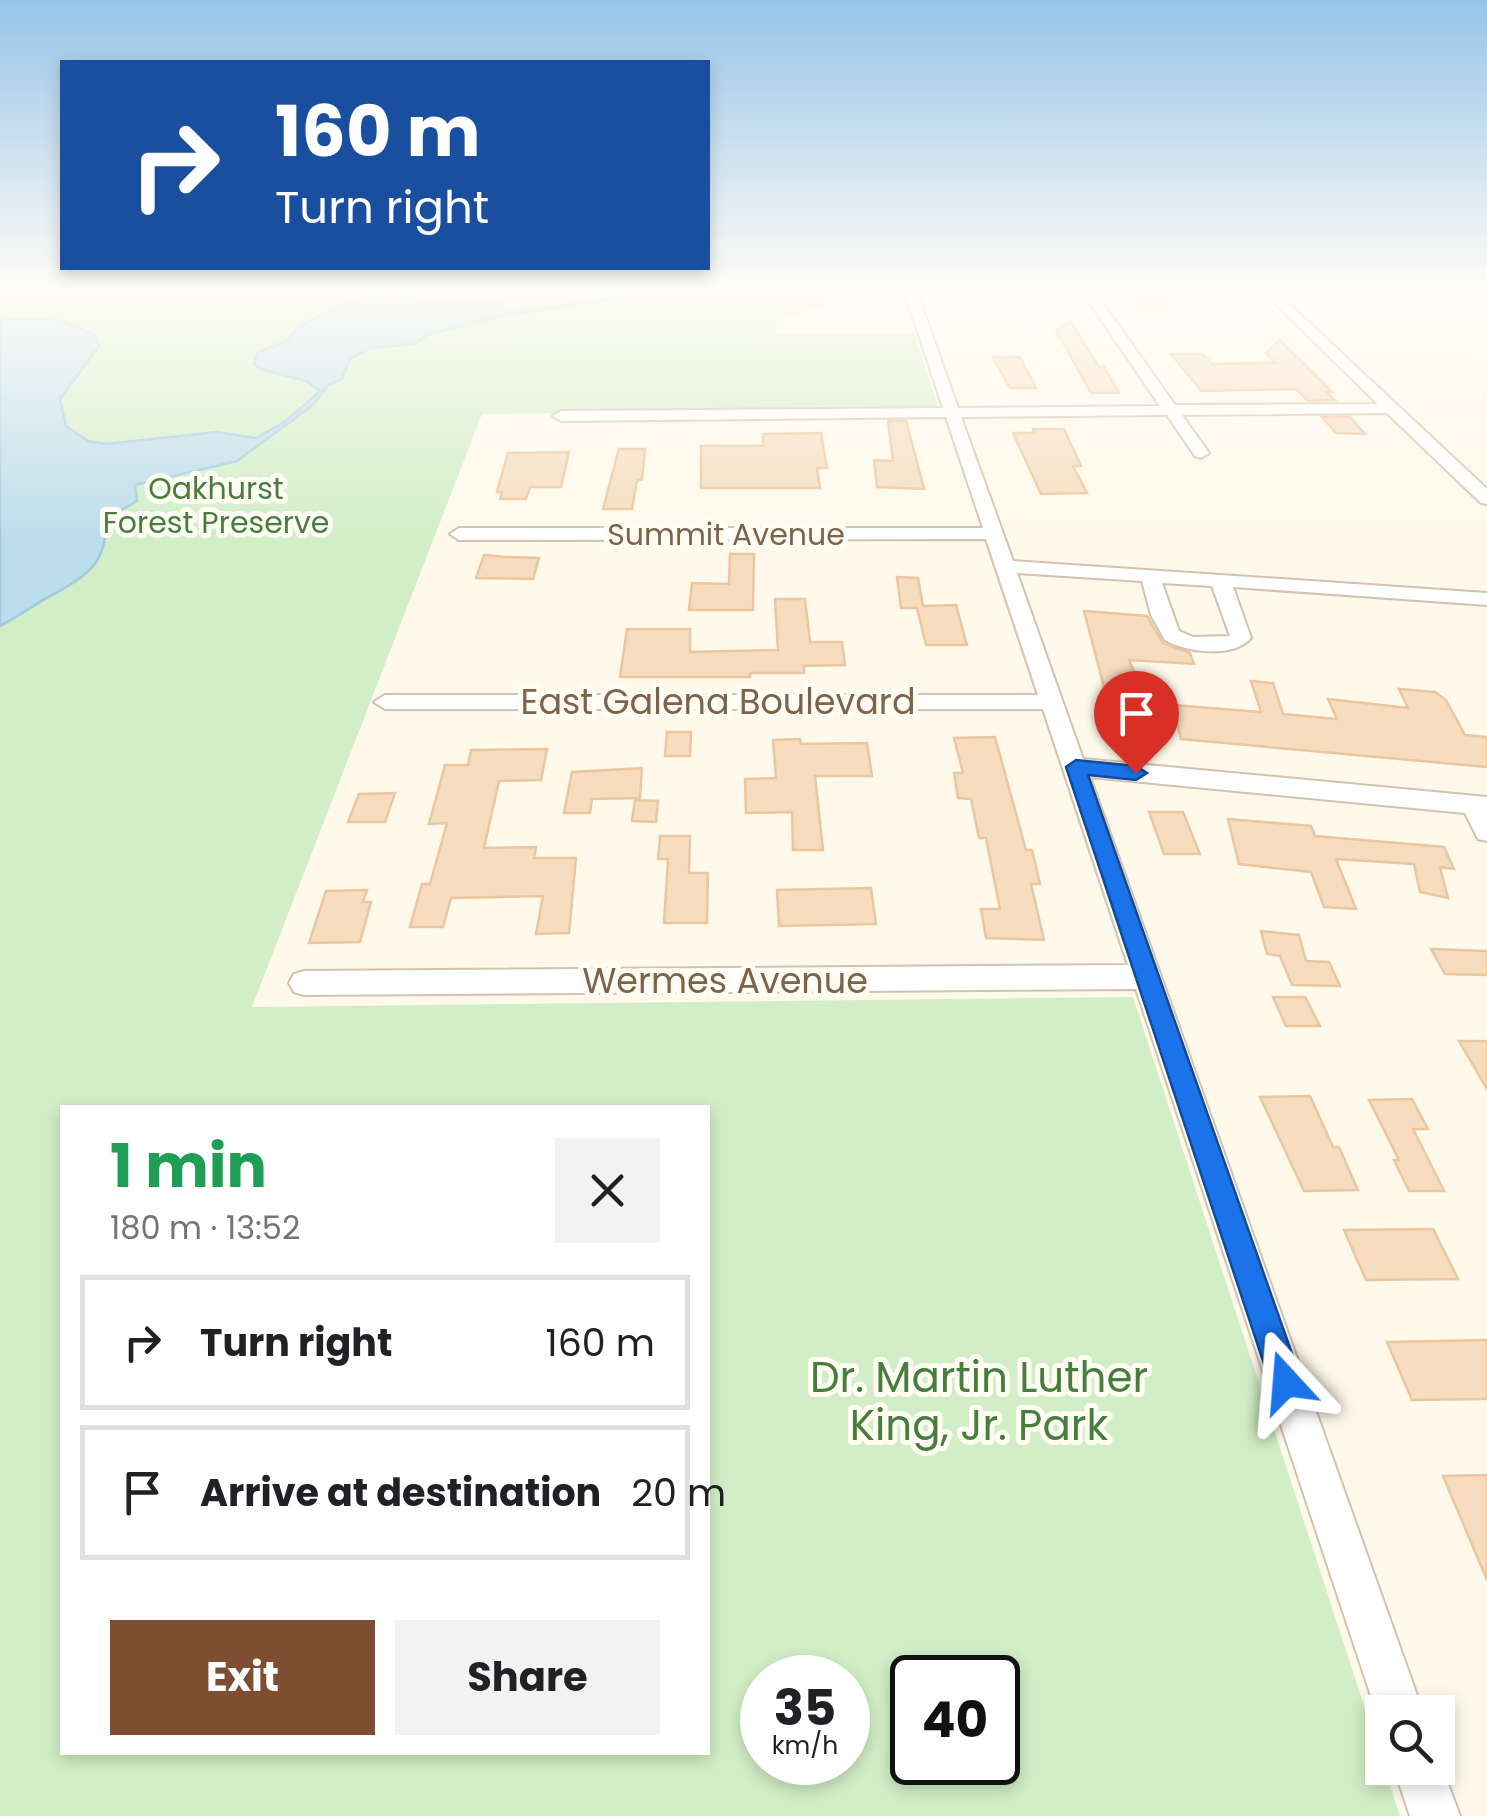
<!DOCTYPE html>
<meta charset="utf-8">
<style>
body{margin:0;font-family:Poppins,sans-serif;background:#f2f2f2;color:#202124;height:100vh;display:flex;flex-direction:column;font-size:38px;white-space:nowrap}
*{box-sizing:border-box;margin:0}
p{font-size:32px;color:#757577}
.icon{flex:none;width:55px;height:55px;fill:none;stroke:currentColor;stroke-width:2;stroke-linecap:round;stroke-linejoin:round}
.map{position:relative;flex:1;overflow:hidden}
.details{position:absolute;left:60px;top:1105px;width:650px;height:650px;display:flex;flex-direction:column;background:#fff;border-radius:0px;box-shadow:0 5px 15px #0003}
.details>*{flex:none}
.top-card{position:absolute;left:60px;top:60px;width:650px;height:210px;border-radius:0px;box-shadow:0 5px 15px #0003;background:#1a4fa0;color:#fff;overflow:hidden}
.tools{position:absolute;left:1365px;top:1695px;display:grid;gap:20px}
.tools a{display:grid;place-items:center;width:90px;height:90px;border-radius:0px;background:#fff;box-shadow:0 5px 15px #0003;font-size:50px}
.speed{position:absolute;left:740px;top:1655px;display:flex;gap:20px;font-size:50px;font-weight:700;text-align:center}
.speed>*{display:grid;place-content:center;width:130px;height:130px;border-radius:50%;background:#fff;box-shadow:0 5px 15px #0003;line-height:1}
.speed small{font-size:25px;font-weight:400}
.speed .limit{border:5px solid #111;border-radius:15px;background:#fff;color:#111}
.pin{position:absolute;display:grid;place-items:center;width:85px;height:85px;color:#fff;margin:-102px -42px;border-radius:50% 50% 50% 0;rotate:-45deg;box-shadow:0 0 10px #0007}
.pin .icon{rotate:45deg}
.me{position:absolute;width:110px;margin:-55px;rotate:341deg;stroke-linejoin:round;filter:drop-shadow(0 0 8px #0008)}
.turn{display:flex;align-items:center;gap:35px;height:210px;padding:0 50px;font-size:45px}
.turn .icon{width:130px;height:130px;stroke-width:2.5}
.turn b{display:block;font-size:70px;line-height:85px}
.round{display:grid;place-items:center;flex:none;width:105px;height:105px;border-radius:0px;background:#f2f2f2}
.head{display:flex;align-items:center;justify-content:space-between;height:170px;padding:0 50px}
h1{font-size:60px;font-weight:700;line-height:75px;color:#1e9e55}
.primary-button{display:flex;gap:20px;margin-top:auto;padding:20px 50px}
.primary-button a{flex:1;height:115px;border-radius:0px;background:#7e4e33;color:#fff;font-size:40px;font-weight:700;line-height:115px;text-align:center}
.primary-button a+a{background:#f2f2f2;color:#202124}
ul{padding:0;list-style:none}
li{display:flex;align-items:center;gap:30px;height:135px;margin:0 20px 15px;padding:0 30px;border:5px solid #e0e0e0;border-radius:0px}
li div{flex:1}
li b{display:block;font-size:38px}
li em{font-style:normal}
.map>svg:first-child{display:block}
.green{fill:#d1eec6;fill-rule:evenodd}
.water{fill:#bcddeb;stroke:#a1ccde;stroke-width:2.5}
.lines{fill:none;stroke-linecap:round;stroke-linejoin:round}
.stream{stroke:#a1ccde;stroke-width:4}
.building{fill:#f6ddbf;stroke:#ebc69e;stroke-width:2.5}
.minor-casing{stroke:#d3c3ae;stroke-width:4}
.minor{fill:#fff;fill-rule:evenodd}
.route{fill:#1a73e8;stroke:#114b97;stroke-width:2.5}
.labels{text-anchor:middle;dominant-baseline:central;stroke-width:10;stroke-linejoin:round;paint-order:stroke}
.far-park-label{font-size:30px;fill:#477d3d;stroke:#fffcf3}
.far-street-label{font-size:30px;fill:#7d634a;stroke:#fffcf3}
.street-label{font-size:35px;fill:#7d634a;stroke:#fffcf3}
.near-park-label{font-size:42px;fill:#477d3d;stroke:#fffcf3}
</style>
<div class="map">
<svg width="1487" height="1816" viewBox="0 0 1487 1816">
<rect width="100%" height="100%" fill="#fef9eb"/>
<!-- green -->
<path class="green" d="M0 287H840L826 291 834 302 775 322 776 334 914 333 937 403 934 410 926 411 482 414 252 1007 1133 997 1400 1816H0ZM62 1108H708V1752H62ZM762 1678H848V1762H762ZM912 1678H998V1762H912Z"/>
<!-- water -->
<path class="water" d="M389 293 424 302 500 304 507 314 427 335 414 344 370 348 350 359 342 379 328 385 313 405 237 461 135 485 137 501 106 519C107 560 91 574 56 593 37 602 20 616 0 626V318L63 321 95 335 99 346 60 399 66 426 88 441 106 444 217 432 256 438 286 421 320 391 306 381 260 369 254 364 258 352 288 341C296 319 365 295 389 293Z"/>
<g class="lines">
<!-- stream -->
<path class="stream" d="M507 314 699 287"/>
</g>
<!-- building -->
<path class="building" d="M1121 287H1149L1168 308H1139Z
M1070 321 1099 367H1104L1119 393H1091L1056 330Z
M1280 340 1332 392H1327L1335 400 1308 401 1296 389 1201 391 1171 354H1203L1212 364 1276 363 1266 353Z
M993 357H1020L1036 388H1010Z
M1322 417H1350L1365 434 1336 433Z
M888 421H906L924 489 877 487 874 460 893 461Z
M1033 429H1064L1081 466H1073L1087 493 1041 494 1013 433H1035Z
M821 433 827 468H817L820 488H701V446H763V434Z
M619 449H645L642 480H637L632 509H603Z
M569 452 561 487H530L526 499H500L502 492H497L508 453Z
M730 554H754L753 610H689L692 583 729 584Z
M484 555 506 557 539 558 533 579 476 578Z
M897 577 918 578 923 606 956 605 967 645H926L917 608H901Z
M775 599H805L810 642H842L845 665 804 666V673H750V677H620L627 629H690V652L778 650Z
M1084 611 1147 616 1163 643 1190 653 1194 664 1129 660 1152 714H1111Z
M1251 681 1273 683 1283 714 1337 719 1328 699 1408 708 1399 689 1435 692 1446 700 1465 735 1487 737V767L1181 739 1172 705 1261 712Z
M667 732H691L690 756H665Z
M995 737 1026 850H1032L1040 884H1031L1044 940 986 938 981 909H1000L986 838H979L971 799 958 798 954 773H963L954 738Z
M800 739 801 744 867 743 872 776H815L823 850H793L792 812 746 813 745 779 776 778 773 740Z
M547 749 541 780 499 781 484 848 536 847 534 858H576L569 933 536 934 543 896 451 898 443 927H410L422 884H430L447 823 429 824 445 765H468L471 750Z
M642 768 640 798 592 799 590 813H564L572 772Z
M395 793 385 822H348L359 794Z
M635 800 658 801 656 822 632 821Z
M1149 812H1183L1200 854H1164Z
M1228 819 1311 826 1315 836 1444 847 1454 869 1440 867 1448 898 1420 892 1414 864 1336 859 1356 909 1324 907 1311 872 1239 864Z
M660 836H690L689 873H708L707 923H664L668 859H658Z
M871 888 876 924 779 926 777 890Z
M367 890 363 902H371L360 942 309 943 326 891Z
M1261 931 1299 935 1306 961 1329 962 1340 986 1292 985 1280 956 1267 954Z
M1431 949 1487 951V975L1445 974Z
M1273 997H1305L1320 1026H1286Z
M1459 1041H1487V1089Z
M1310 1096 1333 1147H1339L1358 1190 1304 1191 1260 1097Z
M1412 1099 1428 1129H1413L1444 1191H1409L1394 1160H1399L1369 1100Z
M1433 1229 1458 1279 1366 1280 1344 1230Z
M1487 1340V1399L1412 1400 1387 1342Z
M1487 1475V1580L1443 1476Z"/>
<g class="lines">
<!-- minor casing -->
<g class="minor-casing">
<path id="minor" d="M903 287H915L958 408 1160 406 1079 287H1091L1175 405 1378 404 1258 287H1271L1487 489V504L1481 503 1387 413 1182 415 1209 453 1201 458 1195 456 1167 415 961 417 1013 561 1487 593V605L1233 587 1251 638C1234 658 1187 653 1165 640L1151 615 1142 581 1017 573 1083 759 1487 797V841L1478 839 1465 813 1090 777 1423 1712H1382V1729L1136 989 304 995 294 992 289 983 294 974 304 971 1128 965 1043 709H385L374 702 385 695H1038L986 539 459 540 450 534 459 528H983L946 417 561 421 553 416 561 411 943 408ZM1162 583 1212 586 1230 636 1193 637 1179 631Z
M1438 1757 1460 1816H1410L1394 1768H1438Z"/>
</g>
<!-- minor -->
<use href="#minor" class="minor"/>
</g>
<!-- sky -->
<linearGradient id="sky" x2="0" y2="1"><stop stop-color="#96c4e9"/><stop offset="0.53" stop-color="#fffcf6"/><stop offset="1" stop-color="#fffcf6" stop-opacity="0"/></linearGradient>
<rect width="1487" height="541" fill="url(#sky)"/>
<!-- route -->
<path class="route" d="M1076 760 1136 766 1147 773 1136 780 1088 775 1302 1382 1297 1393 1286 1398 1274 1393 1270 1382 1066 767Z"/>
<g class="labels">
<!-- far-park labels -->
<g class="far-park-label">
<text x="216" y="488">Oakhurst<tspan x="216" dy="34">Forest Preserve</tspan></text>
</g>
<!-- far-street labels -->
<g class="far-street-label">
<text x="726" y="534">Summit Avenue</text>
</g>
<!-- street labels -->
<g class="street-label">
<text x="718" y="701">East Galena Boulevard</text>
<text x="725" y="980">Wermes Avenue</text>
</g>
<!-- near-park labels -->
<g class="near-park-label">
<text x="979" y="1377">Dr. Martin Luther<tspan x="979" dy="48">King, Jr. Park</tspan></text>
</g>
</g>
</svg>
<div class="tools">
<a><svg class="icon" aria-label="search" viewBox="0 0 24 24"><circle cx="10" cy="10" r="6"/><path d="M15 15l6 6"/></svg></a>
</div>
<div class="speed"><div>35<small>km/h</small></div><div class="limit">40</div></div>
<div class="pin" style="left:1136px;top:773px;background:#d93025"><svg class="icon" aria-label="arrive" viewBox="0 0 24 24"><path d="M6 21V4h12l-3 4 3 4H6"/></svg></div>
<svg class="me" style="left:1286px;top:1382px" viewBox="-20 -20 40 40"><path d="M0-17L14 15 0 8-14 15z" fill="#1a73e8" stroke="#fff" stroke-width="4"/></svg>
<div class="top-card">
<div class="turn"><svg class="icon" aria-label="right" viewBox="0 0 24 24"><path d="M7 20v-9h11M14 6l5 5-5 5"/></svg><div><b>160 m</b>Turn right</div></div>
</div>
<section class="details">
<div class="head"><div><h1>1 min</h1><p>180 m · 13:52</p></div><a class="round"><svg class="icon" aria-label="close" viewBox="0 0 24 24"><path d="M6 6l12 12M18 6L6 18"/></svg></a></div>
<ul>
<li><svg class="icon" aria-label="right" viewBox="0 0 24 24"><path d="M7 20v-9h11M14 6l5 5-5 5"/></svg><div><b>Turn right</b></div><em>160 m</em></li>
<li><svg class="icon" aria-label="arrive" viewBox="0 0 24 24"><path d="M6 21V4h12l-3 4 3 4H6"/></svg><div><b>Arrive at destination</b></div><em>20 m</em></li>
</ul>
<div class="primary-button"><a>Exit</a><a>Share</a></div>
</section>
</div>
